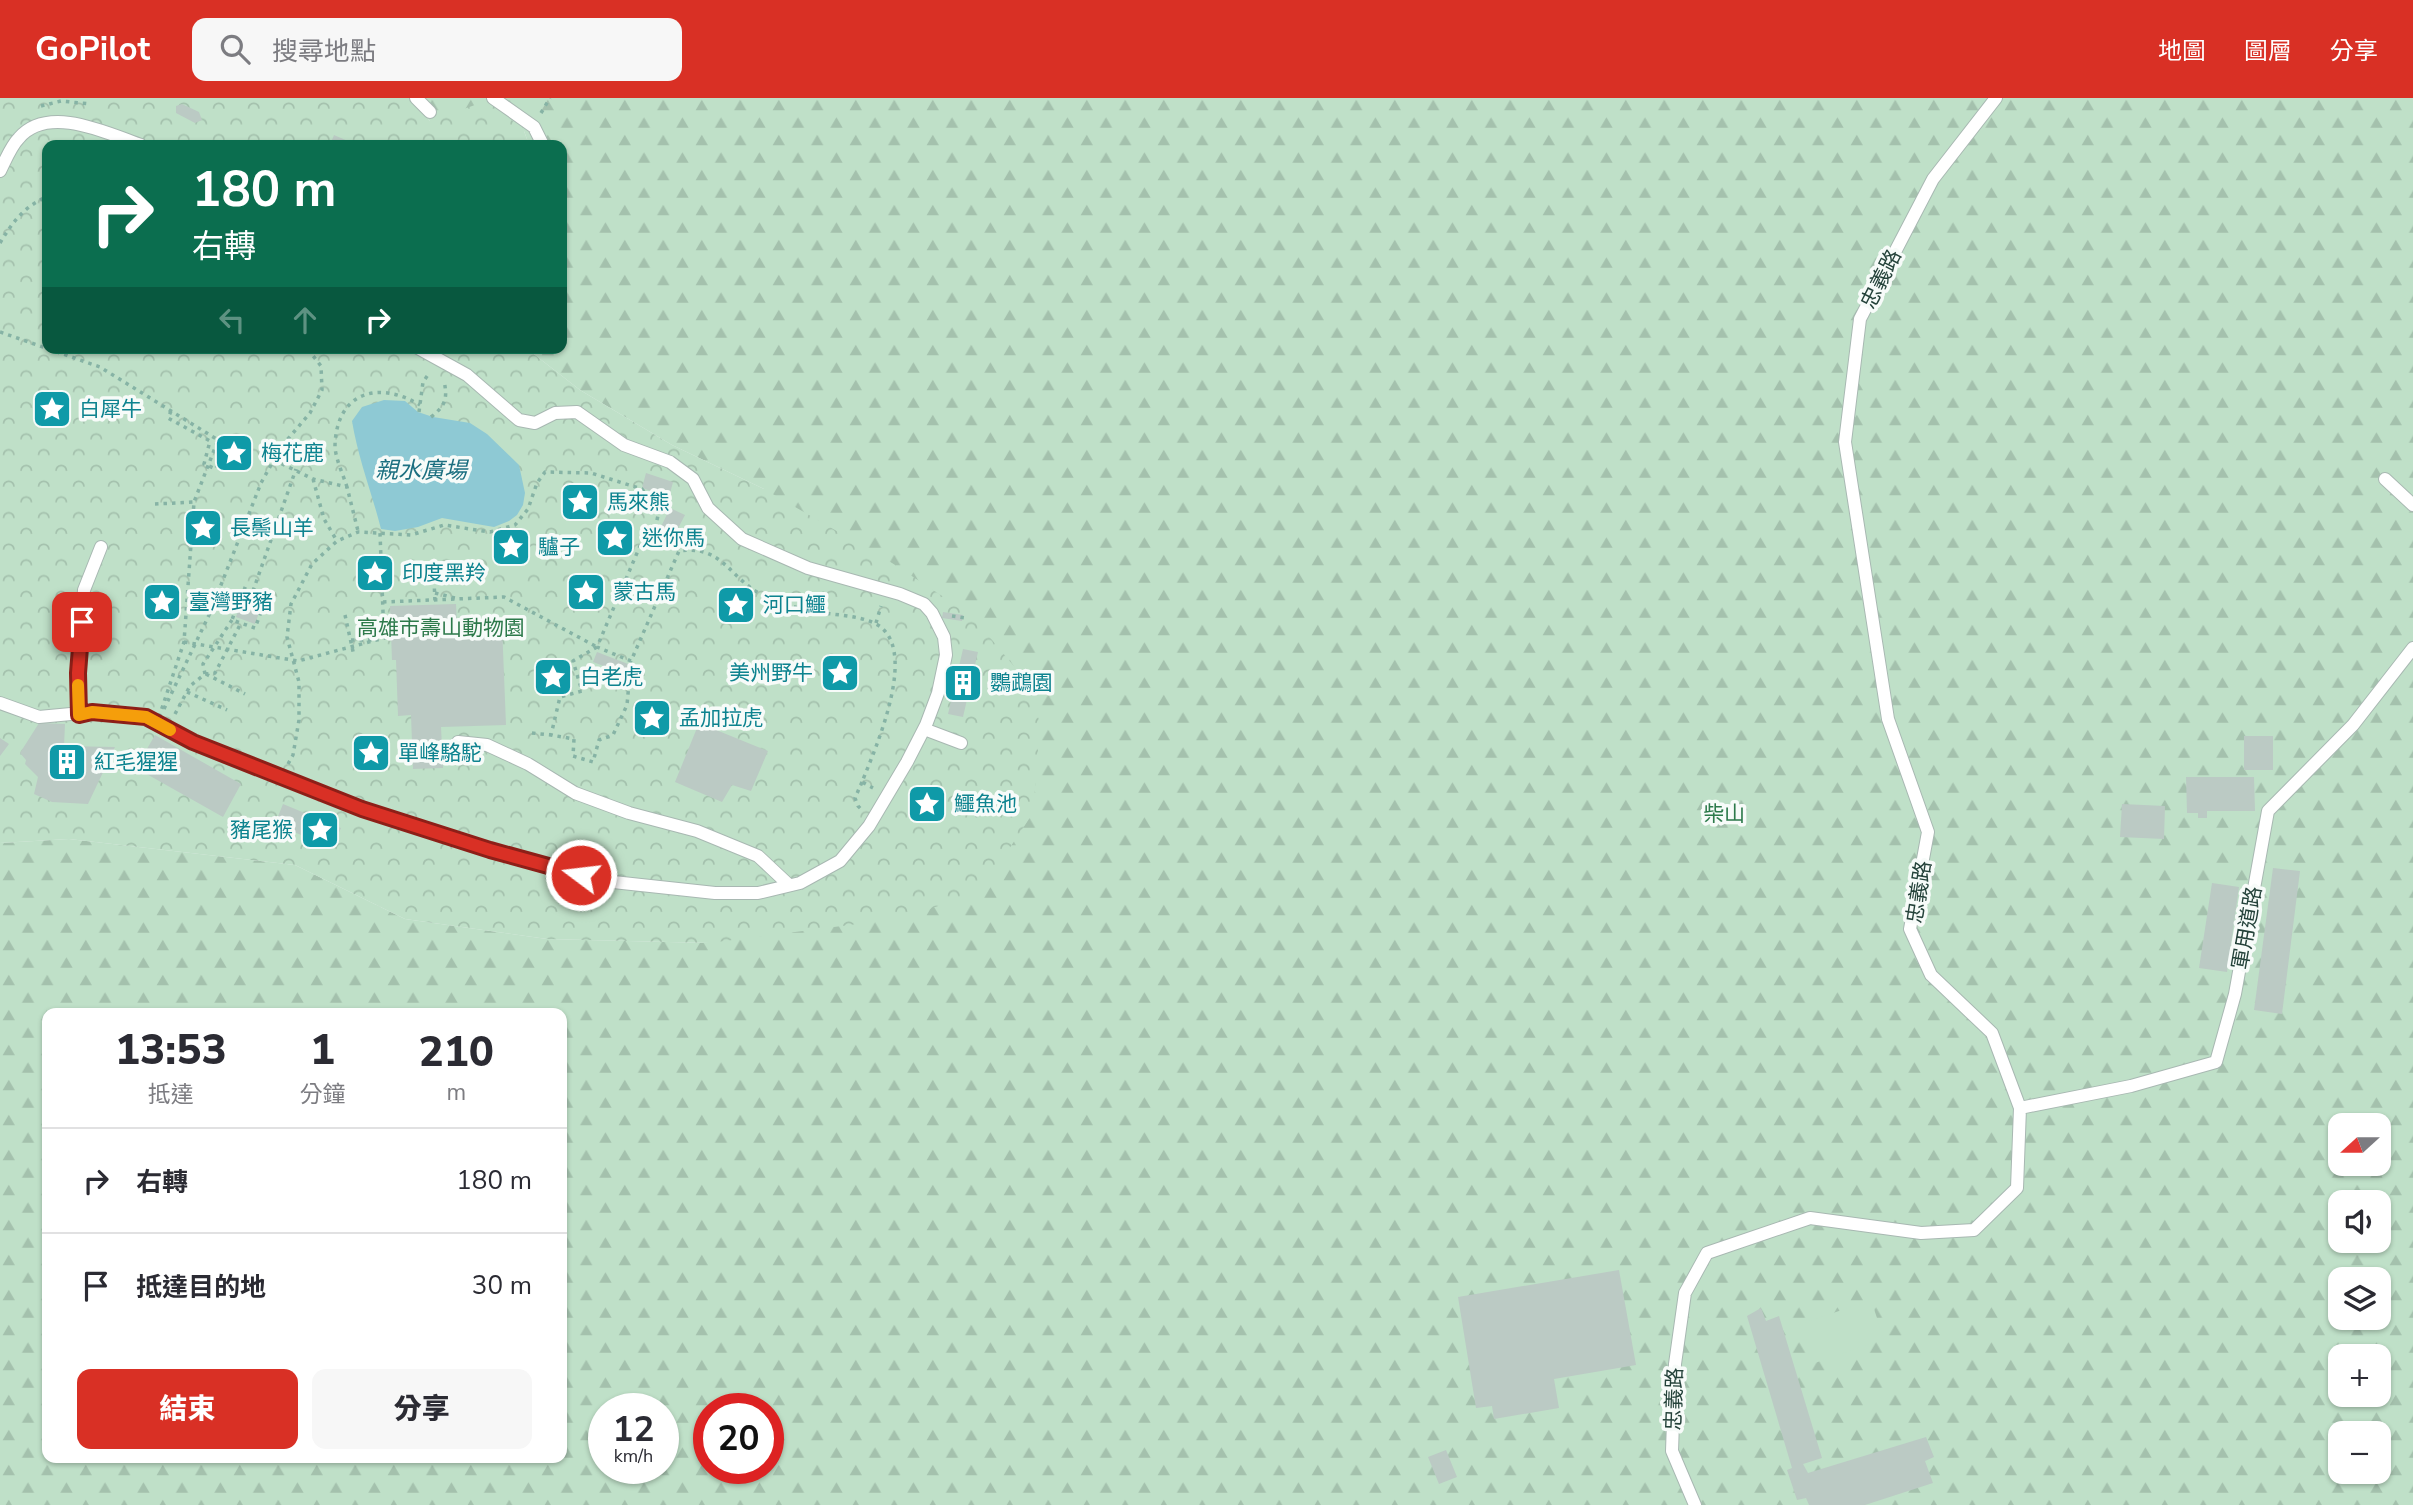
<!DOCTYPE html>
<html lang="zh-TW">
<meta charset="utf-8">
<style>
body{margin:0;font-family:"Nunito Sans","Noto Sans TC",sans-serif;background:#f7f7f7;color:#2b2b33;height:100vh;display:flex;flex-direction:column;font-size:26px;white-space:nowrap}
*{box-sizing:border-box;margin:0}
p{font-size:23px;color:#7c7c81}
.icon{flex:none;width:38px;height:38px;fill:none;stroke:currentColor;stroke-width:2;stroke-linecap:round;stroke-linejoin:round}
.map{position:relative;flex:1;overflow:hidden}
.panel{position:absolute;left:42px;top:910px;width:525px;height:455px;display:flex;flex-direction:column;background:#fff;border-radius:14px;box-shadow:0 2px 5px #0004}
.panel>*{flex:none}
.top-card{position:absolute;left:42px;top:42px;width:525px;height:214px;border-radius:14px;box-shadow:0 2px 5px #0004;background:#0b6e4f;color:#fff;overflow:hidden}
.needle{width:46px;rotate:249deg}
.controls{position:absolute;left:2328px;top:1015px;display:grid;gap:14px}
.controls a{display:grid;place-items:center;width:63px;height:63px;border-radius:14px;background:#fff;box-shadow:0 2px 5px #0004;font-size:35px}
.speed{position:absolute;left:588px;top:1295px;display:flex;gap:14px;font-size:35px;font-weight:700;text-align:center}
.speed>*{display:grid;place-content:center;width:91px;height:91px;border-radius:50%;background:#fff;box-shadow:0 2px 5px #0004;line-height:1}
.speed small{font-size:18px;font-weight:400}
.speed .limit{border:10px solid #d22;background:#fff;color:#111}
.pin{position:absolute;display:grid;place-items:center;width:60px;height:60px;color:#fff;margin:-30px;border-radius:14px;box-shadow:0 4px 10px #0006}
.me{position:absolute;width:77px;margin:-38px;rotate:285deg;stroke-linejoin:round;filter:drop-shadow(0 0 5px #0008)}
.turn{display:flex;align-items:center;gap:24px;height:147px;padding:0 35px;font-size:32px}
.turn .icon{width:91px;height:91px;stroke-width:2.5}
.turn b{display:block;font-size:49px;line-height:60px}
.lanes{display:flex;align-items:center;height:66px;padding:0 35px;background:#0003;justify-content:center;gap:35px;direction:ltr}
.lanes .off{opacity:.35}
.eta{display:flex;justify-content:space-evenly;align-items:center;height:119px;text-align:center}
.eta b{font-size:42px;font-weight:800;line-height:49px}
.action{display:flex;gap:14px;margin-top:auto;padding:14px 35px}
.action a{flex:1;height:80px;border-radius:14px;background:#d93025;color:#fff;font-size:28px;font-weight:800;line-height:80px;text-align:center}
.action a+a{background:#f7f7f7;color:#2b2b33}
ul{padding:0;list-style:none}
li{display:flex;align-items:center;gap:21px;height:105px;padding:0 35px;border-top:2px solid #e1e1e2}
li div{flex:1}
li b{display:block;font-size:26px}
li em{font-style:normal}
header{display:flex;align-items:center;gap:42px;box-sizing:border-box;height:98px;padding:0 35px;background:#d93025;color:#fff}
header strong{font-size:33px}
nav{display:flex;gap:38px;margin-inline-start:auto;font-size:24px}
.search{width:490px;height:63px;background:#f7f7f7;display:flex;align-items:center;gap:18px;box-sizing:border-box;padding:0 24px;border-radius:14px;color:#7c7c81;font-size:26px}
.map>svg:first-child{display:block}
.forest{fill:url(#forest-firs);fill-rule:evenodd}
.park{fill:url(#park-crowns)}
.pitch{fill:#bfe0c8}
.water{fill:#8ec9d4}
.building{fill:#bbcac4}
.lines{fill:none;stroke-linecap:round;stroke-linejoin:round}
.service-casing{stroke:#a8b8b2;stroke-width:14}
.path{stroke:#86b3a5;stroke-width:3.5;stroke-dasharray:3.5 5;stroke-linecap:butt}
.service{stroke:#fff;stroke-width:12}
.path-bridge{stroke:#86b3a5;stroke-width:3.5;stroke-dasharray:3.5 5;stroke-linecap:butt}
.route-casing{stroke:#8d1f18;stroke-width:18}
.route{stroke:#d93025;stroke-width:12}
.slow{stroke:#f59e0b;stroke-width:12}
.labels{text-anchor:middle;dominant-baseline:central;stroke-width:7;stroke-linejoin:round;paint-order:stroke}
.street-label{font-size:21px;fill:#24423a;stroke:#f7fbf9}
.culture-label{font-size:21px;fill:#0d838f;stroke:#f7fbf9;text-anchor:start}
.park-label{font-size:21px;fill:#2d7a4b;stroke:#f7fbf9}
.water-label{font-size:23px;font-style:italic;fill:#1c6f80;stroke:#f7fbf9}
</style>
<header>
<strong>GoPilot</strong>
<div class="search"><svg class="icon" aria-label="search" viewBox="0 0 24 24"><circle cx="10" cy="10" r="6"/><path d="M15 15l6 6"/></svg>搜尋地點</div>
<nav><a>地圖</a><a>圖層</a><a>分享</a></nav>
</header>
<div class="map">
<svg width="2413" height="1407" viewBox="0 0 2413 1407">
<defs>
<pattern id="forest-firs" width="22" height="20" patternUnits="userSpaceOnUse" patternTransform="scale(1.75)"><rect width="22" height="20" fill="#bfe0c8"/><path d="M5 1l3.5 6h-7zM16 11l3.5 6h-7z" fill="#a4c1ad"/></pattern>
<pattern id="park-crowns" width="20" height="18" patternUnits="userSpaceOnUse" patternTransform="scale(1.75)"><rect width="20" height="18" fill="#bfe0c8"/><path d="M2 6a3 3 0 1 1 6 0M12 15a3 3 0 1 1 6 0" fill="none" stroke="#a4c1ad"/></pattern>
</defs>
<rect width="100%" height="100%" fill="#e6efeb"/>
<!-- forest -->
<path class="forest" d="M409 0H2413V1407H0V745L69 741 295 767 405 821 547 841 709 845 764 391 672 347 580 292 526 250H562V47H529L524 33 430 23ZM47 915H562V1360H47ZM2340 1027H2378V1066H2340ZM2340 1104H2378V1143H2340ZM2340 1181H2378V1220H2340ZM2340 1258H2378V1297H2340ZM604 1311H663V1370H604ZM709 1311H768V1370H709ZM2340 1335H2378V1374H2340Z"/>
<!-- park -->
<path class="park" d="M0 0H409L430 23 489 2 524 33 529 47H47V250H526L580 292 672 347 764 391 892 465 971 517 1029 586 1040 626 1033 715 981 793 904 820 709 845 547 841 405 821 295 767 69 741 0 745Z"/>
<!-- pitch -->
<path class="pitch" d="M1871 1202 1884 1241 1812 1266 1798 1227Z"/>
<!-- water -->
<path class="water" d="M384 302 405 303 418 314 433 319 470 325 487 336 519 367 525 395 523 407 517 417 509 423 494 429 442 420 418 429 395 433 381 431C372 395 358 360 352 323L362 309Z"/>
<!-- building -->
<path class="building" d="M182 6 199 14 202 22 195 25 176 15V8Z
M334 37 357 47H330Z
M646 375 673 384 669 399 642 390Z
M670 410 685 417 673 440 659 433Z
M245 494 264 501 255 526 236 519Z
M456 506 457 528 502 527 506 627 441 629 443 670 413 671 411 617 398 618 396 562H392L390 508Z
M943 514 963 517 962 523 942 520Z
M963 551 978 554 963 619 948 616Z
M597 554 628 566 625 576 593 564Z
M39 625 65 626 64 648 115 649 88 706 52 704 34 696 38 679 25 666 26 662 20 655Z
M699 625 768 653 751 693 732 687 722 704 675 684Z
M155 637 241 686 223 719 136 670Z
M2244 638H2273V672H2244Z
M0 640 9 646 0 658Z
M2186 679H2254L2255 713H2207V720H2198V715H2187Z
M283 706 341 730 332 750 275 726Z
M2122 706 2165 708 2164 741 2120 739Z
M2273 770 2300 773 2282 916 2254 912Z
M2212 785 2239 789 2227 874 2199 870Z
M1619 1172 1636 1267 1554 1281 1559 1310 1494 1321 1492 1308 1476 1310 1458 1199Z
M1761 1210 1766 1223 1779 1218 1822 1360 1803 1366 1808 1375 1926 1339 1934 1359 1925 1363 1933 1385 1865 1407H1809L1806 1400 1797 1402 1787 1372 1792 1370 1747 1218Z
M1446 1352 1457 1379 1439 1386 1428 1359Z"/>
<g class="lines">
<!-- service casing -->
<g class="service-casing">
<path id="service" d="M416 0 430 14
M493 0 534 29 543 47
M0 73C5 63 11 48 19 40 48 6 107 35 141 47
M2385 381 2413 407
M0 605 39 619 92 614 146 619 193 644 362 711 490 753 604 783 715 795H758L800 785 840 763 869 728 907 664 926 627 938 595 946 557 944 539 932 515 924 506 900 496 808 470 742 441 708 410 693 381 670 364 624 347 577 314 555 315 535 325 519 322 467 277 418 250
M79 617 77 575 84 492 101 449
M924 631 961 645
M458 644 487 647 528 666 575 695 629 715 697 733 758 758 789 787
M2020 1010 2131 988 2216 964 2235 896 2268 713 2353 627 2413 550
M1695 1407 1672 1353 1675 1266 1685 1195 1707 1155 1810 1120 1921 1135 1974 1132 2017 1090 2020 1010 1992 935 1931 877 1910 831 1928 734 1888 621 1845 344 1860 221 1933 81 1996 0"/>
</g>
<!-- path -->
<path class="path" d="M41 8 61 3 90 6
M541 15 550 0
M0 145C12 125 24 108 47 99
M171 313 168 320 210 343 204 366 216 371 224 346 218 342
M419 314 423 284 430 274
M431 319C445 308 448 301 444 283
M274 362 313 381 347 389 358 433
M313 381 324 421 337 443
M347 389C343 376 335 360 335 347 337 294 378 282 420 307
M155 406 194 404
M434 482 435 504
M243 490 267 498 255 530 232 522Z
M253 493 296 371
M435 495 459 501
M820 514 825 491
M345 517 354 558
M952 518 965 520
M876 525 881 508
M384 540 410 533
M351 542H376
M597 549 573 563 582 593 560 599 551 637 574 641 573 658 593 664 599 642 613 637 627 607 631 563
M205 576 215 575 241 525
M206 576 245 596
M187 594 227 612
M164 611 210 515 261 385 281 349 310 315 322 292 321 268 307 250
M175 616 190 588 205 576 203 566 232 522
M532 635 551 637
M288 666 293 657 299 622V584L287 539 291 506 312 466 337 443 358 434 411 437 444 427 490 434 515 427 528 411 537 385 545 374 591 375 642 391 659 413 655 431 640 448 597 549 631 563 679 453C724 446 730 483 765 498 780 505 800 511 816 514 835 517 856 517 874 525 922 547 875 651 862 684L873 690
M862 684 855 700 858 708 862 712"/>
<!-- service -->
<use href="#service" class="service"/>
<!-- path-bridge -->
<path class="path-bridge" d="M0 234 100 269 218 342 194 404 184 544 157 625
M383 504 504 499 597 549
M184 544 298 563 384 540 380 435"/>
</g>
<g class="lines">
<!-- route casing -->
<g class="route-casing">
<path id="route" d="M82 524 78 575 79 617 92 614 146 619 193 644 362 711 490 752 581 777"/>
</g>
<!-- route -->
<use href="#route" class="route"/>
<!-- slow -->
<path class="slow" d="M78 587 79 617 92 614 146 619 170 632"/>
</g>
<!-- icons -->
<defs>
<g id="sight-square" transform="scale(2.0125)"><rect x="-9" y="-9" width="18" height="18" rx="4" fill="#0f9aa8" stroke="#f7fbf9"/><path d="M0-6L1.8-2.2L6-1.7L2.9 1.2L3.7 5.4L0 3.3L-3.7 5.4L-2.9 1.2L-6-1.7L-1.8-2.2Z" fill="#fff"/></g>
<g id="building-square" transform="scale(2.0125)"><rect x="-9" y="-9" width="18" height="18" rx="4" fill="#0f9aa8" stroke="#f7fbf9"/><path d="M-4-6H4V6H1V3H-1V6H-4ZM-2.5-4.3h1.7v1.8h-1.7ZM.8-4.3h1.7v1.8H.8ZM-2.5-1h1.7V.8h-1.7ZM.8-1h1.7V.8H.8Z" fill="#fff"/></g>
</defs>
<g fill-rule="evenodd">
<use href="#sight-square" x="52" y="311"/>
<use href="#sight-square" x="234" y="355"/>
<use href="#sight-square" x="580" y="404"/>
<use href="#sight-square" x="203" y="430"/>
<use href="#sight-square" x="615" y="440"/>
<use href="#sight-square" x="511" y="449"/>
<use href="#sight-square" x="375" y="475"/>
<use href="#sight-square" x="586" y="494"/>
<use href="#sight-square" x="162" y="504"/>
<use href="#sight-square" x="736" y="507"/>
<use href="#sight-square" x="840" y="575"/>
<use href="#sight-square" x="553" y="579"/>
<use href="#building-square" x="963" y="585"/>
<use href="#sight-square" x="652" y="620"/>
<use href="#sight-square" x="371" y="655"/>
<use href="#building-square" x="67" y="664"/>
<use href="#sight-square" x="927" y="706"/>
<use href="#sight-square" x="320" y="732"/>
</g>
<g class="labels">
<!-- street labels -->
<g class="street-label">
<text transform="translate(1881 181) rotate(-63)">忠義路</text>
<text transform="translate(1919 794) rotate(-81)">忠義路</text>
<text transform="translate(2247 830) rotate(-80)">軍用道路</text>
<text transform="translate(1674 1301) rotate(-88)">忠義路</text>
</g>
<!-- culture labels -->
<g class="culture-label">
<text x="79" y="311">白犀牛</text>
<text x="261" y="355">梅花鹿</text>
<text x="607" y="404">馬來熊</text>
<text x="230" y="430">長鬃山羊</text>
<text x="642" y="440">迷你馬</text>
<text x="538" y="449">驢子</text>
<text x="402" y="475">印度黑羚</text>
<text x="613" y="494">蒙古馬</text>
<text x="189" y="504">臺灣野豬</text>
<text x="763" y="507">河口鱷</text>
<text x="813" y="575" text-anchor="end">美州野牛</text>
<text x="580" y="579">白老虎</text>
<text x="990" y="585">鸚鵡園</text>
<text x="679" y="620">孟加拉虎</text>
<text x="398" y="655">單峰駱駝</text>
<text x="94" y="664">紅毛猩猩</text>
<text x="954" y="706">鱷魚池</text>
<text x="293" y="732" text-anchor="end">豬尾猴</text>
</g>
<!-- park labels -->
<g class="park-label">
<text x="441" y="530">高雄市壽山動物園</text>
<text x="1724" y="716">柴山</text>
</g>
<!-- water labels -->
<g class="water-label">
<text x="421" y="372">親水廣場</text>
</g>
</g>
</svg>
<div class="controls">
<a><svg class="needle" viewBox="-14 -14 28 28"><path d="M0-13l5 13h-10z" fill="#e53935"/><path d="M0 13l5-13h-10z" fill="#7c7c81"/></svg></a>
<a><svg class="icon" aria-label="sound" viewBox="0 0 24 24"><path d="M4 9h4l5-4v14l-5-4H4zM17 9q2 3 0 6"/></svg></a>
<a><svg class="icon" aria-label="layers" viewBox="0 0 24 24"><path d="M12 4l9 5-9 5-9-5zM3 14l9 5 9-5"/></svg></a>
<a>+</a>
<a>−</a>
</div>
<div class="speed"><div>12<small>km/h</small></div><div class="limit">20</div></div>
<div class="pin" style="left:82px;top:524px;background:#d93025"><svg class="icon" aria-label="arrive" viewBox="0 0 24 24"><path d="M6 21V4h12l-3 4 3 4H6"/></svg></div>
<svg class="me" style="left:581px;top:777px" viewBox="-20 -20 40 40"><circle r="17" fill="#d93025" stroke="#fff" stroke-width="3"/><path d="M0-11L8 9 0 5-8 9z" fill="#fff"/></svg>
<div class="top-card">
<div class="turn"><svg class="icon" aria-label="right" viewBox="0 0 24 24"><path d="M7 20v-9h11M14 6l5 5-5 5"/></svg><div><b>180 m</b>右轉</div></div>
<div class="lanes"><svg class="icon off" aria-label="left" viewBox="0 0 24 24"><path d="M17 20v-9H6M10 6l-5 5 5 5"/></svg><svg class="icon off" aria-label="ahead" viewBox="0 0 24 24"><path d="M12 20V5M6 11l6-6 6 6"/></svg><svg class="icon" aria-label="right" viewBox="0 0 24 24"><path d="M7 20v-9h11M14 6l5 5-5 5"/></svg></div>
</div>
<section class="panel">
<div class="eta">
<div><b>13:53</b><p>抵達</p></div>
<div><b>1</b><p>分鐘</p></div>
<div><b>210</b><p>m</p></div>
</div>
<ul>
<li><svg class="icon" aria-label="right" viewBox="0 0 24 24"><path d="M7 20v-9h11M14 6l5 5-5 5"/></svg><div><b>右轉</b></div><em>180 m</em></li>
<li><svg class="icon" aria-label="arrive" viewBox="0 0 24 24"><path d="M6 21V4h12l-3 4 3 4H6"/></svg><div><b>抵達目的地</b></div><em>30 m</em></li>
</ul>
<div class="action"><a>結束</a><a>分享</a></div>
</section>
</div>
